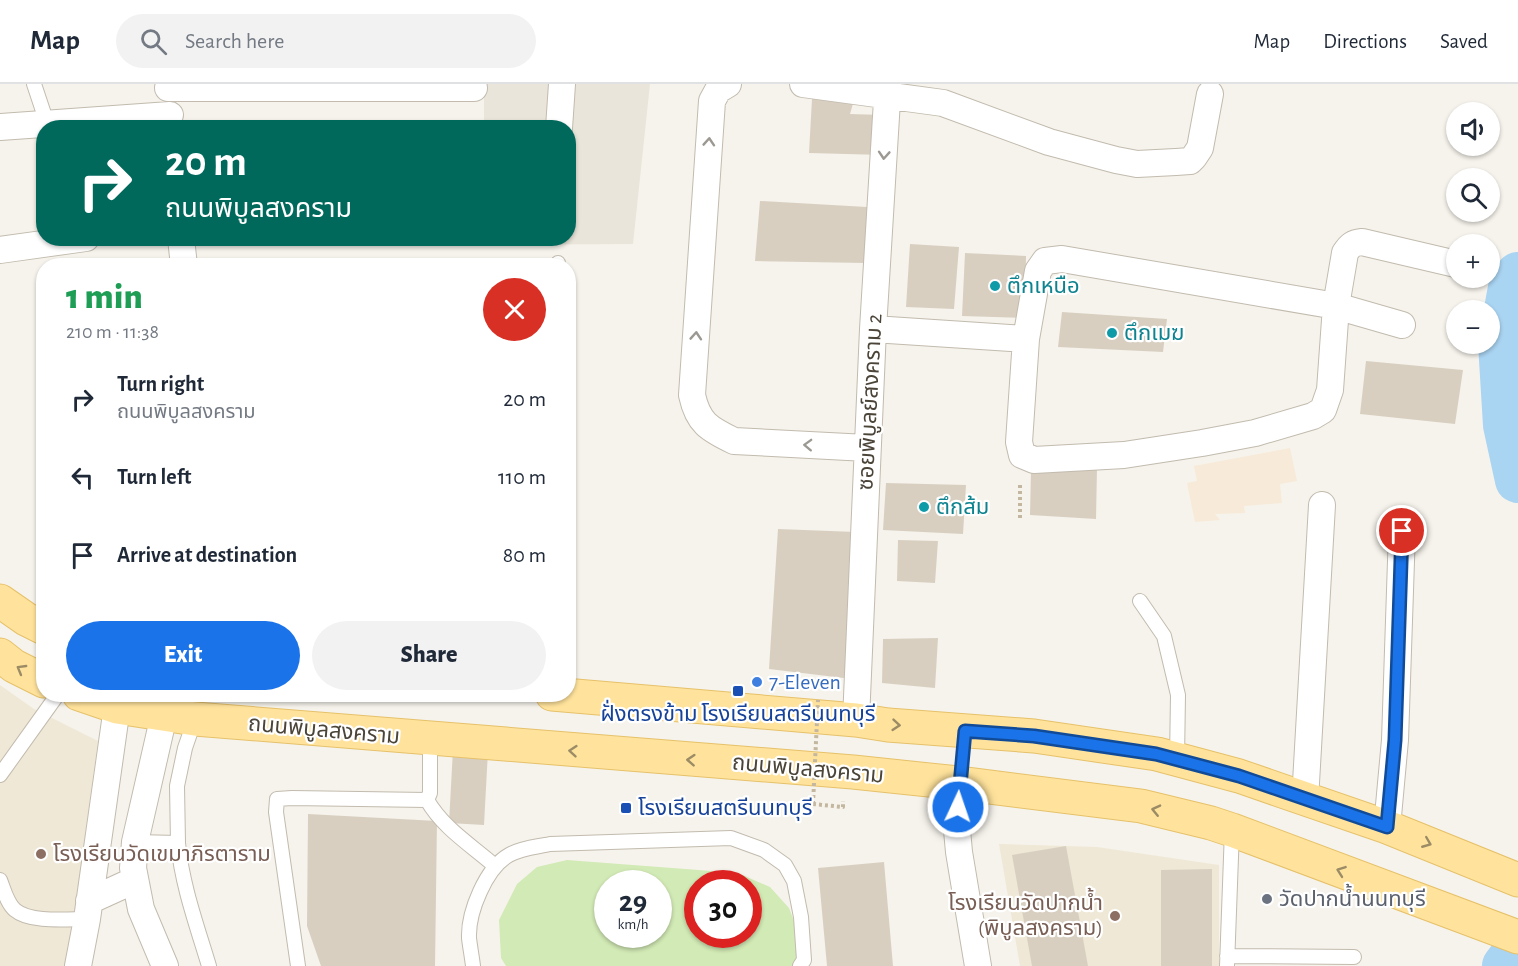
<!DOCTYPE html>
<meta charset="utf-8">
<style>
body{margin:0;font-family:"Alegreya Sans","Noto Sans Thai",sans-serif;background:#f2f2f3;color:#1f2937;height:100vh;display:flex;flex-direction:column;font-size:22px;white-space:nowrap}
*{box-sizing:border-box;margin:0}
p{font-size:20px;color:#747a83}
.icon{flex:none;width:33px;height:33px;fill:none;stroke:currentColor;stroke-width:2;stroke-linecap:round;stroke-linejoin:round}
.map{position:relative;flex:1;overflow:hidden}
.sheet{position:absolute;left:36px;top:174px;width:540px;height:444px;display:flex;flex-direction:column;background:#fff;border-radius:24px;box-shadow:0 2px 4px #0004}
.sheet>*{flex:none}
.top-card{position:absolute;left:36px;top:36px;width:540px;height:126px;border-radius:24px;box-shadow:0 2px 4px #0004;background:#00695c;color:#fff;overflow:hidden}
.tools{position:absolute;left:1446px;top:18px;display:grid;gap:12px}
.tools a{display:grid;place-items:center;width:54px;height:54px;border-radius:50%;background:#fff;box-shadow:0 2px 4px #0004;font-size:30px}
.speed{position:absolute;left:594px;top:786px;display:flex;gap:12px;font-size:30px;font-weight:700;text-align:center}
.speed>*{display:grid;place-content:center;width:78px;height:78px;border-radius:50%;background:#fff;box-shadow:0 2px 4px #0004;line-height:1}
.speed small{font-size:15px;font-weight:400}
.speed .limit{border:9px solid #d22;background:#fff;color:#111}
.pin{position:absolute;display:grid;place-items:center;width:51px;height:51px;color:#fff;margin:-26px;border:3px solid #fff;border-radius:50%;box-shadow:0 2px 6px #0007}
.me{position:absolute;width:66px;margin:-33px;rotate:3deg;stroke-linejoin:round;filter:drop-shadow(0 0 4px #0008)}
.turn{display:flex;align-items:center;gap:21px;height:126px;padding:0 30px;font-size:27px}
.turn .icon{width:78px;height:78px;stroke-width:2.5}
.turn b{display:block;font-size:42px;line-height:51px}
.round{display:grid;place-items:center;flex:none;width:63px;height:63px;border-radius:32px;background:#f2f2f3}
.summary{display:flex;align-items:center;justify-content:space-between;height:102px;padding:0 30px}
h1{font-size:36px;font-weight:800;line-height:45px;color:#1e9e55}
.primary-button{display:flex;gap:12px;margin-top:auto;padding:12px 30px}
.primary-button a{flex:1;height:69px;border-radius:36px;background:#1a73e8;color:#fff;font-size:24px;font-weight:800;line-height:69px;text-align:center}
.primary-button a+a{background:#f2f2f3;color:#1f2937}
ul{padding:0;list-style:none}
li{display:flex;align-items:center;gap:18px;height:78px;padding:0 30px}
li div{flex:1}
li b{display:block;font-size:22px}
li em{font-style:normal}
header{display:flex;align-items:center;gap:36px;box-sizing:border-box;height:84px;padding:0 30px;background:#fff;border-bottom:2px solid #e0e1e3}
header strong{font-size:28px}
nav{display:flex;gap:33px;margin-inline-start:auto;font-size:21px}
.search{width:420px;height:54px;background:#f2f2f3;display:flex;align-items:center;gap:15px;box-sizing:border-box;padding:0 21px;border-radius:33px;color:#747a83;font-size:22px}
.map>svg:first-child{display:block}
.residential{fill:#eae5da}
.commercial{fill:#f7ead8}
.education{fill:#efe8d6}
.green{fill:#d2eab5;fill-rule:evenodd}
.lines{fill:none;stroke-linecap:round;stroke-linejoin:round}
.river{stroke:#a9d4f2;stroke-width:46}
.building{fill:#d8cfc1}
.lane-casing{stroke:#c2bbae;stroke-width:16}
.street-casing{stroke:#c2bbae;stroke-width:28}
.primary-casing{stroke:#e6c16a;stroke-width:35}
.path{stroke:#c4b79f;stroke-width:4;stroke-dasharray:3 3;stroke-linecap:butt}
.lane{stroke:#fff;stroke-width:14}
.street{stroke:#fff;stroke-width:26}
.primary{stroke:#ffe39c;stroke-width:33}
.path-bridge{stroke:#c4b79f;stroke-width:4;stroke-dasharray:3 3;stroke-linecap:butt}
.oneway{stroke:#9c9892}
.oneway2{stroke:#9c8c66}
.route-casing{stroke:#114b97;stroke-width:15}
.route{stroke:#1a73e8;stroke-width:10}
.culture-dot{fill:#0f9aa8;stroke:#fff;stroke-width:2}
.shop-dot{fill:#3f7fe0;stroke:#fff;stroke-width:2}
.transit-dot{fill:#1a4fb4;stroke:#fff;stroke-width:2}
.education-dot{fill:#8d6e63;stroke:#fff;stroke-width:2}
.worship-dot{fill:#6b7280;stroke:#fff;stroke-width:2}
.labels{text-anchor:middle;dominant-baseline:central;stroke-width:4.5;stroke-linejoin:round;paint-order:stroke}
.culture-label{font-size:22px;fill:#0d838f;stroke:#fff;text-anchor:start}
.street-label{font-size:22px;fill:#4b4439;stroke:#fff}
.shop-label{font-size:22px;fill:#366cbe;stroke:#fff;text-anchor:start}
.transit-label{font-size:22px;fill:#164399;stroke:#fff}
.education-label{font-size:22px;fill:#785e54;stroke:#fff;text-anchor:start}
.worship-label{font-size:22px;fill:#5b616d;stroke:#fff;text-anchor:start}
</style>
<header>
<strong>Map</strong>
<div class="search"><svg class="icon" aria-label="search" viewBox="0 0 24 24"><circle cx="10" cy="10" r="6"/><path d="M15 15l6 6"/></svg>Search here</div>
<nav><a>Map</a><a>Directions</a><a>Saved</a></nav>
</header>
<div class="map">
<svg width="1518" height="882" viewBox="0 0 1518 882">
<rect width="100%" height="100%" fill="#f6f3ec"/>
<!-- residential -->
<path class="residential" d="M484 0H650L633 160 482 161V155L568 154V44L484 43Z
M1518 226V318L1512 248Z"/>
<!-- commercial -->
<path class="commercial" d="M1290 364 1297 397 1280 400 1282 419 1244 422 1245 429 1215 430 1220 436 1195 438 1187 399 1197 397 1194 382Z"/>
<!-- education -->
<path class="education" d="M0 601 34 625 98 657 67 882H0Z
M999 760 1097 763 1219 781V882H1020Z"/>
<!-- green -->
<path class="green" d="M567 776 738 789 770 803 789 824 799 850 800 882H506L501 874 499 836 517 800 537 783ZM608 800H658V850H608ZM698 800H748V850H698Z"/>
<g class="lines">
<!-- river -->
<path class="river" d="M1518 191 1512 198 1501 259 1506 341 1518 396
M1505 882 1518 865"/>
</g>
<!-- building -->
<path class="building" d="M812 15 854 16 850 30 883 31V71L809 69Z
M760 117 867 123 865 179 755 177Z
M910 160 959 163 954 225 906 223Z
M965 169 1026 172 1025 234 962 232Z
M1062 228 1167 235 1163 268 1058 263Z
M1366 277 1463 286 1455 340 1360 330Z
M1097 385 1096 435 1030 431 1031 386Z
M886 399 966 401 963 450 883 446Z
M778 445 856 448 852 595 769 585Z
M898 456 938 457 935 499 897 497Z
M938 554 935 604 882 599 883 555Z
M453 665 488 667 484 741 449 739Z
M308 730 437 737 435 882H321L307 842Z
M1066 762 1088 882H1032L1012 771Z
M884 778 893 882H827L818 784Z
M1212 785V882H1161V786Z"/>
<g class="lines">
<!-- lane casing -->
<g class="lane-casing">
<path id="lane" d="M34 0 47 39
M558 182V179
M1140 517 1164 552 1178 611 1177 675
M0 691 58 610
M427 716C443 744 471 761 495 782
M135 758 178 759C182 801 197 842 209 882
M178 759 177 702 185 664 195 635
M0 796C4 806 7 819 15 826 30 839 68 835 87 835
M1227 872 1354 873
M298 882 276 728 277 715 292 714 427 716 430 709V655
M473 882C472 873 470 863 469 854 468 828 486 784 509 771 521 764 536 763 550 760L731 754 764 766 785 781 794 797 801 833 804 876 800 882
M1227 882 1232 746"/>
</g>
<!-- street casing -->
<g class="street-casing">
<path id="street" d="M728 0 718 6 712 17 692 311C698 339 709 345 734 357L867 364
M803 0 943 19 1049 58 1116 76 1137 80 1176 78 1190 77 1194 73 1200 64 1210 10
M168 4H474
M0 43 170 31
M559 44 562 0
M181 154 184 182
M0 166 86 154
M1402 241 1336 222 1062 175 1045 177 1038 187 1026 255 1019 358 1022 371 1034 376 1124 371 1202 359 1255 349 1313 332 1323 326 1330 306 1336 222 1345 169C1350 161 1353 159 1362 158L1456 180
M873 245 1026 255
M164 631 135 758 133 784 141 825 165 882
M856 636 873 245 888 0
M958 699 957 746 959 768 978 882
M1305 716 1322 421
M1387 743 1395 656 1402 447
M89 817 135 796
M78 882 87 835 117 623"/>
</g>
<!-- primary casing -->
<g class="primary-casing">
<path id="primary" d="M0 517 26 535 44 544
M0 571 14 582 44 597
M79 610 117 623 195 635 853 688 958 699 1141 722 1211 739 1232 746 1518 853
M552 610 856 636 888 641 1034 652 1157 670 1239 692 1387 743 1518 796"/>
</g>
<!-- path -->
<path class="path" d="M1020 434V398
M813 720 843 723V717"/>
<!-- lane -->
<use href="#lane" class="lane"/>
<!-- street -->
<use href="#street" class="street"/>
<!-- primary -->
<use href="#primary" class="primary"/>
<!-- path-bridge -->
<path class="path-bridge" d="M813 720 818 616"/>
</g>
<!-- one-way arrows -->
<defs><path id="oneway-chevron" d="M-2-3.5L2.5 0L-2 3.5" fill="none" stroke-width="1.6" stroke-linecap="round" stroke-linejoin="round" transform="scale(1.5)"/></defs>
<g class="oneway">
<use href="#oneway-chevron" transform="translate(709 58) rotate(-86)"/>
<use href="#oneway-chevron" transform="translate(884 71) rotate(94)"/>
<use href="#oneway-chevron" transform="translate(696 252) rotate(-86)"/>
<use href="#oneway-chevron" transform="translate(808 361) rotate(-178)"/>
</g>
<g class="oneway2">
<use href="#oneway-chevron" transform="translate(21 585) rotate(-150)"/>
<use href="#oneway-chevron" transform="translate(896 641) rotate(5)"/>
<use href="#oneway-chevron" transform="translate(573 667) rotate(-175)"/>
<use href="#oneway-chevron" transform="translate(691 676) rotate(-176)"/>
<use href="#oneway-chevron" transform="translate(1156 726) rotate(-167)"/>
<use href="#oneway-chevron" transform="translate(1427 759) rotate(22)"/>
<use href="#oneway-chevron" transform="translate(1341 787) rotate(-160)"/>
</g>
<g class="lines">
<!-- route casing -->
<g class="route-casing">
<path id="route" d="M958 723 965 647 1034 652 1156 670 1239 692 1387 743 1395 656 1402 447"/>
</g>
<!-- route -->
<use href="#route" class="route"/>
</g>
<!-- markers -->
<g class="culture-dot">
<circle cx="995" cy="202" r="6"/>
<circle cx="1112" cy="249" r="6"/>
<circle cx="924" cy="423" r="6"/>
</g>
<circle class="shop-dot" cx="757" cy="598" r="6"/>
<g class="transit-dot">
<rect x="732" y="601" width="12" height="12" rx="3"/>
<rect x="620" y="718" width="12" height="12" rx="3"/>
</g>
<g class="education-dot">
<circle cx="41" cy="770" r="6"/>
<circle cx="1115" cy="832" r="6"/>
</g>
<circle class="worship-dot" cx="1267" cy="815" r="6"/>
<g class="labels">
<!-- culture labels -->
<g class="culture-label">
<text x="1007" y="202">ตึกเหนือ</text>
<text x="1124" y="249">ตึกเมฆ</text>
<text x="936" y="423">ตึกส้ม</text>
</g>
<!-- street labels -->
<g class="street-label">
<text transform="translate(870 318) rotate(-87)">ซอยพิบูลย์สงคราม 2</text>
<text transform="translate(324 646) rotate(5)">ถนนพิบูลสงคราม</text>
<text transform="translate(808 685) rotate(5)">ถนนพิบูลสงคราม</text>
</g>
<!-- shop labels -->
<g class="shop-label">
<text x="769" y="598">7-Eleven</text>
</g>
<!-- transit labels -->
<g class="transit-label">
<text x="738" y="630">ฝั่งตรงข้าม โรงเรียนสตรีนนทบุรี</text>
<text x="638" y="724" text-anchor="start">โรงเรียนสตรีนนทบุรี</text>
</g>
<!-- education labels -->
<g class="education-label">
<text x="53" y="770">โรงเรียนวัดเขมาภิรตาราม</text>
<text x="1103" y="819" text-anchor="end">โรงเรียนวัดปากน้ำ<tspan x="1103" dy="25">(พิบูลสงคราม)</tspan></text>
</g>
<!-- worship labels -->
<g class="worship-label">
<text x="1279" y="815">วัดปากน้ำนนทบุรี</text>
</g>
</g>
</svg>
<div class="tools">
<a><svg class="icon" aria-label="sound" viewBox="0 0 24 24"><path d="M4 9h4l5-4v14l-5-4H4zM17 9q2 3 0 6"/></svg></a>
<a><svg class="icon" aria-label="search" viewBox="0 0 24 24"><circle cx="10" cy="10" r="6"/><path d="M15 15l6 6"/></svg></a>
<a>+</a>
<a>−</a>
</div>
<div class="speed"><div>29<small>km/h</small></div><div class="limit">30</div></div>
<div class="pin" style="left:1402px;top:447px;background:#d93025"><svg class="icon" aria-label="arrive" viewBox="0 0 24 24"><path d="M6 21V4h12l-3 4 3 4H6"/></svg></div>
<svg class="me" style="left:958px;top:723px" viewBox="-20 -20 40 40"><circle r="17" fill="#1a73e8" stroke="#fff" stroke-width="3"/><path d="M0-11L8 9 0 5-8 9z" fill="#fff"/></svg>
<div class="top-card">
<div class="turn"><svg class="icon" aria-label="right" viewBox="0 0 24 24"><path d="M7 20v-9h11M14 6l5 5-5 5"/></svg><div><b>20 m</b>ถนนพิบูลสงคราม</div></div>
</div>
<section class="sheet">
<div class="summary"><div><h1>1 min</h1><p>210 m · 11:38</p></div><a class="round" style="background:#d93025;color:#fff"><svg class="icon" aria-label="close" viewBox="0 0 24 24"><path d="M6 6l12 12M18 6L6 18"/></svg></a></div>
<ul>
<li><svg class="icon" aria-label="right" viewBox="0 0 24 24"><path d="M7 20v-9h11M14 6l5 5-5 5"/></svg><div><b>Turn right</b><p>ถนนพิบูลสงคราม</p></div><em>20 m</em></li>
<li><svg class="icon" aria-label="left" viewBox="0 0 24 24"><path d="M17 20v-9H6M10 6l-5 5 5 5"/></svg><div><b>Turn left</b></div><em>110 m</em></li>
<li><svg class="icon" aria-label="arrive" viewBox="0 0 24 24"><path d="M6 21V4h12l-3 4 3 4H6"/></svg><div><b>Arrive at destination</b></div><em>80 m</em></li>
</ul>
<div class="primary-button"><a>Exit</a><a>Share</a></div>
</section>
</div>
